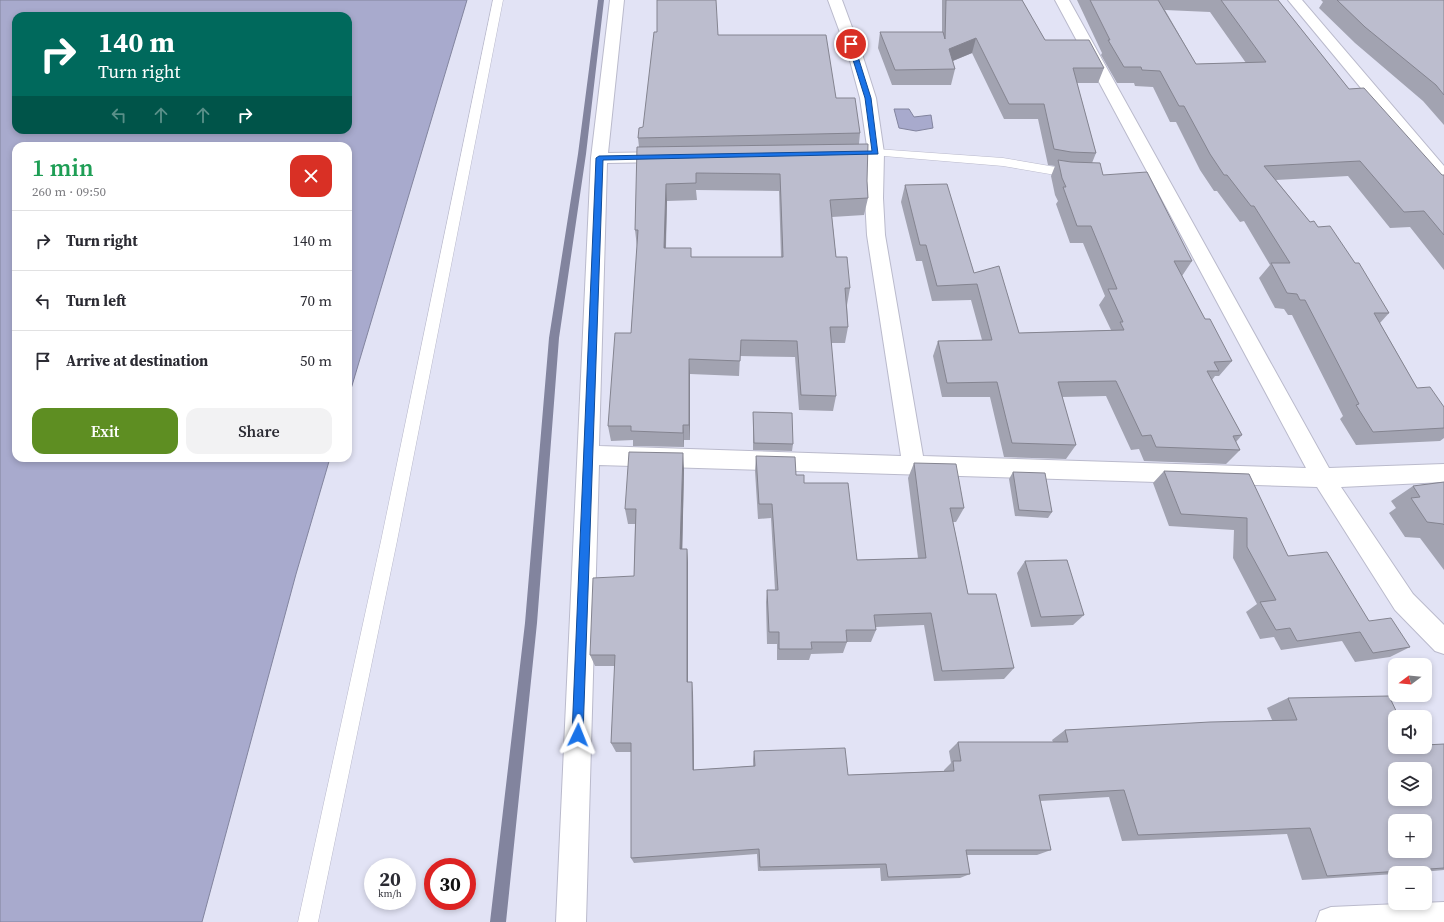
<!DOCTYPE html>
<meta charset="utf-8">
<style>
body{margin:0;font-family:"Source Serif 4",serif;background:#f2f2f3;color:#2b2b33;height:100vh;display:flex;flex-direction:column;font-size:15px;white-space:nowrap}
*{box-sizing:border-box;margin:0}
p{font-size:13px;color:#7c7c81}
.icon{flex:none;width:22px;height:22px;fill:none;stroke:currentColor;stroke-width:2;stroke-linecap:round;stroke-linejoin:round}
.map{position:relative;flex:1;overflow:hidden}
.panel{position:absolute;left:12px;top:142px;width:340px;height:320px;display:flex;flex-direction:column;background:#fff;border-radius:12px;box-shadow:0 2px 6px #0003}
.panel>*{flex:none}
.banner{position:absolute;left:12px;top:12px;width:340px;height:122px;border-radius:12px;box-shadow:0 2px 6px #0003;background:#00695c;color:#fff;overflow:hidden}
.needle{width:26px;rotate:254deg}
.fabs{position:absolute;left:1388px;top:658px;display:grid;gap:8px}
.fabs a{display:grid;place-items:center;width:44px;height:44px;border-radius:8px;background:#fff;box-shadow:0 2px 6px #0003;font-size:20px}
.speed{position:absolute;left:364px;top:858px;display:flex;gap:8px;font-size:20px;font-weight:700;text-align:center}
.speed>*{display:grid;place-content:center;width:52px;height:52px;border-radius:50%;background:#fff;box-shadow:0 2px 6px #0003;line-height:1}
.speed small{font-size:10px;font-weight:400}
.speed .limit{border:6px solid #d22;background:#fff;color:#111}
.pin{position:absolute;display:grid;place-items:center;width:34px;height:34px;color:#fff;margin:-17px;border:2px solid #fff;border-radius:50%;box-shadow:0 1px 4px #0007}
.me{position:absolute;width:44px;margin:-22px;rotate:2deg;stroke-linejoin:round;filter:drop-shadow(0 0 3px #0008)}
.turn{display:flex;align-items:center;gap:14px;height:84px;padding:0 20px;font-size:18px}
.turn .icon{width:52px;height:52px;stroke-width:2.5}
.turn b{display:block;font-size:28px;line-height:34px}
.lanes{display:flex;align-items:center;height:38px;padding:0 20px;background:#0003;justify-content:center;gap:20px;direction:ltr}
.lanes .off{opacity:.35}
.round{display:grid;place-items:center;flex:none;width:42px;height:42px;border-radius:12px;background:#f2f2f3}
.summary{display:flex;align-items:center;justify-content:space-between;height:68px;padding:0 20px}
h1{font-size:24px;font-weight:600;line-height:30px;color:#1e9e55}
.primary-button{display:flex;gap:8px;margin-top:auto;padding:8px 20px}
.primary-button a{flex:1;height:46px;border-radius:12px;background:#5e8e22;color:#fff;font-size:16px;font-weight:600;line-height:46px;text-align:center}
.primary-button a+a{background:#f2f2f3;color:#2b2b33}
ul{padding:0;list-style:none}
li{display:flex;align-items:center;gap:12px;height:60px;padding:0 20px;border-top:1px solid #e1e1e2}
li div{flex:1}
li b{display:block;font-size:15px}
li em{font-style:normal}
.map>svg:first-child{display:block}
.water{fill:#a8aacd;stroke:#82849e;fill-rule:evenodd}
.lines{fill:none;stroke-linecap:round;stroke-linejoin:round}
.stream{fill:#82849e;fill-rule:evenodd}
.lane-casing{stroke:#babacc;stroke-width:1}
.street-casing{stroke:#babacc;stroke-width:2}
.lane{fill:#fff;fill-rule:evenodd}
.street{fill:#fff;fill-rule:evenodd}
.wall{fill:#a2a3b1;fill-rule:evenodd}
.shaded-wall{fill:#848490}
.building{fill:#bcbdce;stroke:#848490;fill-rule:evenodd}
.route{fill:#1a73e8;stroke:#114b97}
</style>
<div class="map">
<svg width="1444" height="922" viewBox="0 0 1444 922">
<rect width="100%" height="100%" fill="#e2e3f5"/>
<!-- water -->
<path class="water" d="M0 0H467L348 399V146H16V458H330L296 574 202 922H0ZM16 16H348V130H16Z
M894 109H909L914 117 931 115 933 128 916 131 899 128Z"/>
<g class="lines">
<!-- stream -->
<path class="stream" d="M598 0H604L586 154 559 338 537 623 506 922H490L525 623 549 338 578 154Z"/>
<!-- lane casing -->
<g class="lane-casing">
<path id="lane" d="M493 0H503L397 541 318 922H298L381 541Z
M876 149 1003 158 1073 170 1077 171 1079 174 1077 177 1073 178 1003 166 872 155 870 153 872 151Z"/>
</g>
<!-- street casing -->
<g class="street-casing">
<path id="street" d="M610 0H624L608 153 667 152 673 153 675 157 673 161 667 162 607 163 599 446 901 456 867 235 865 198 868 153 860 98 849 57 828 0H842L863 57 876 98 884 153 883 198 885 235 923 456 1306 468 1055 0H1069L1329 468 1444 464V482L1341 487 1413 594 1444 625V654L1435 651 1395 610 1317 487 599 465 586 922H556L591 158Z
M1288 0H1302L1444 166V182L1438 181Z
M1444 902V922H1316L1320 911 1331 907Z"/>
</g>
<!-- lane -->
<use href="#lane" class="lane"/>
<!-- street -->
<use href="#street" class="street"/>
</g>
<!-- wall -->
<path class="wall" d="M941 0H1022L1045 40 1104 68 1098 83H1077L1096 153 1092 163 1103 175 1192 261 1182 276 1205 319 1232 361 1219 376H1215L1212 380 1242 435 1236 442 1240 450 1226 464 1144 461 1139 449 1131 450 1106 396 1062 397 1076 445 1066 459 1004 457 990 397H942L933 356 938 341 982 340 971 300 932 301 922 261H916L901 202 905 185 1019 333 1111 330 1099 305 1105 296 1083 243H1070L1056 204 1058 201 1055 195 1051 176 1055 166 1048 165 1038 119H1004L972 53 953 61 955 69 951 85H892L878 48 880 32H942V0Z
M1077 0H1278L1349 89 1442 175H1444V270L1410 227 1390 228 1348 176 1276 180 1310 222 1318 227 1355 263 1389 313 1380 323 1417 388 1444 407V438L1440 441 1356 445 1340 419 1343 416 1292 315H1288L1284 309 1275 308 1259 278 1270 265 1244 221 1240 222 1217 191H1214L1200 170 1176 122H1170L1153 87 1135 86 1134 83H1117L1101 55 1102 53ZM1165 10 1210 12 1246 63 1196 64Z
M1321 0H1444V125L1423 101 1355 43 1319 8 1323 2Z
M718 35 836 98 860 133 859 144 867 181 868 198 864 215 832 217 836 257 850 288 847 305 848 327 845 343H831L836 396 833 411 799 410 795 357 740 356 739 376 690 374V440H684V447L633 446V440L611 441 608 426 631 333 637 247 635 230 639 147 638 138 643 127ZM696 190 779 191 781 257H691V248H666L667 201 697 200Z
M753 412 793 444 792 451 753 450Z
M756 456 796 475 804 483 857 560 918 558 908 478 914 463 964 508 956 522H953L968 594 1014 668 1004 679 934 681 924 625 876 627V630L871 642H847L843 653 811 654 809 660H777V644H767L766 602 767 590H775L771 518 758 519 755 471Z
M684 469 682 549H687L688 563V682L693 693 694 770 753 766V759L754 751 848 775 944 771V770L951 763 949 751 958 742H1053L1052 740 1065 730 1272 720 1267 708 1288 698 1395 747 1444 744V870L1411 873H1395V874L1302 880 1287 834 1122 841 1109 797 1040 801 1051 850 1037 855H967L970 874 960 878 881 881 880 868 758 871 757 854 634 863 631 858V752H616L611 743 615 666H595L590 655 634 576 635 524H628L625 509Z
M1164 471 1249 474 1288 556 1369 621 1410 647 1390 657 1355 662 1342 641 1281 650 1274 637 1260 639 1246 612 1257 604 1233 558 1234 530 1169 526 1153 483Z
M1013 472 1052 512 1048 518 1015 516 1009 479Z
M1444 482V570L1420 538 1405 537 1389 513 1396 508 1391 501 1413 486Z
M1025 561 1084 615 1073 625 1031 627 1017 573Z"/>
<!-- shaded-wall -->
<path class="shaded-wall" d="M976 38 972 53 945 64 949 49Z
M666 184 667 201 665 265 664 248Z
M689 359 690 374V440L689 425Z
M683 425 684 440V447L683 433Z
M683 453 684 469 682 563 680 549Z
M687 549 688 563V693L687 682Z
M692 682 693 693 694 778 693 770Z"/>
<!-- building -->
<path class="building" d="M657 0H716L718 35H826L836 98H855L860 133 638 138 639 128 643 127 654 32H657Z
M946 0H1022L1045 40H1089L1104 68H1073L1096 153 1071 152 1054 149 1044 104H1009L976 38 949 49 955 69 895 70 880 32H943L945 39Z
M1090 0H1158L1196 64 1266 62 1221 0H1278L1349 89 1364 88 1442 175H1444V235L1424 211 1404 212 1360 161 1264 166 1310 222 1314 221 1318 227 1330 226 1355 263H1359L1389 313H1374L1417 388 1430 387 1444 407V428L1373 432 1356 405 1359 404 1305 300H1300L1297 294 1287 293 1271 263H1290L1254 206H1251L1227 175H1224L1210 154 1184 106H1179L1160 71 1142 70 1141 67H1124L1108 40H1110Z
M1337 0H1444V95L1436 85 1365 27Z
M868 144 867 181 868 198 830 200 836 257H847L850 288H845L848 327H830L836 396 801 395 797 341 741 340 740 361 689 359V425H683V433L631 431V426H608L615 333H631L638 230H635L637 147ZM696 173 780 174 783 257H691V248H664L666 184 696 183Z
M1058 160 1071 162 1100 163 1103 175 1147 172 1192 261H1174L1205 319H1210L1232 361 1214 362 1219 371H1207L1242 435 1233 436 1240 450 1156 447 1151 435 1142 436 1116 381 1058 382 1076 445 1012 443 997 382 947 383 938 341 992 340 977 284 937 286 926 245H920L905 185 947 184 974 273 999 266 1019 333 1124 330 1120 322H1123L1108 289H1117L1091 226H1077L1063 187H1066L1062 178Z
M753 412 792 413 793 444 754 443Z
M629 452 683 453 680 549H687V682H692L693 770 755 766 754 751 845 748 848 775 954 771 953 761H961L958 742H1068L1065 730 1210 722 1297 720 1288 698 1389 696 1399 717H1395V747H1425V745L1444 744V868L1327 876 1310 828 1138 835 1124 790 1039 795 1051 850H966L970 874 888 877 886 864 760 867 759 849 631 858V743H611L615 655H590L593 578 634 576 636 509H625ZM1395 769H1425V799H1395ZM1395 821H1425V851H1395Z
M756 456 795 457 796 475H804V483H848L857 560 926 558 914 463 956 464 964 508H950L968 594H996L1014 668 942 671 931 613 874 615 876 630H846L847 642H811L812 649H779V632H769L767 590H778L772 504H759Z
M1164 471 1249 474 1288 556 1327 552 1369 621 1391 618 1410 647 1373 653 1360 632 1297 641 1290 628 1276 630 1260 602 1276 600 1247 547V518L1181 514Z
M1013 472 1045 473 1052 512 1019 510Z
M1444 482V525L1443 524 1427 522 1411 498 1420 497 1413 486Z
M1067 560 1084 615 1041 617 1025 561Z"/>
<!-- route -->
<path class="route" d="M851 42 854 44 871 98 878 154 603 160 583 735 581 739 578 741 574 739 572 735 596 158 599 156 872 151 865 98 848 44Z"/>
</svg>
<div class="fabs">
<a><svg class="needle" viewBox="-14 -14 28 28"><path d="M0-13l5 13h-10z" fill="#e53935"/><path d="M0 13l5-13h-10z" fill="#7c7c81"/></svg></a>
<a><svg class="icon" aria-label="sound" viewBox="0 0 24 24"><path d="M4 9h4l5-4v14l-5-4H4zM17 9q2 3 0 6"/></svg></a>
<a><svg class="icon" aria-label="layers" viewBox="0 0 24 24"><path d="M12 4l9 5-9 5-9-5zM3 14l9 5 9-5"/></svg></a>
<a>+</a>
<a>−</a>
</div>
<div class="speed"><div>20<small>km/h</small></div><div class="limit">30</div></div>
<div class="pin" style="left:851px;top:44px;background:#d93025"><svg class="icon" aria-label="arrive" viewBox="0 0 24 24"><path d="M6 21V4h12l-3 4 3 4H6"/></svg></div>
<svg class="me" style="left:578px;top:735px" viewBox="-20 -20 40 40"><path d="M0-17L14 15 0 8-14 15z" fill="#1a73e8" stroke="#fff" stroke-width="4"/></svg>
<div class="banner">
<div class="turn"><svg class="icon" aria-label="right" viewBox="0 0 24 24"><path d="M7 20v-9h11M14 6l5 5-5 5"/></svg><div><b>140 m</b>Turn right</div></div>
<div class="lanes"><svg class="icon off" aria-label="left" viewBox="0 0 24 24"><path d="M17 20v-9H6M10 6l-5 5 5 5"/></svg><svg class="icon off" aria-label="ahead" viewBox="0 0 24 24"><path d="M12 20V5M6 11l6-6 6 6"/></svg><svg class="icon off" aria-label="ahead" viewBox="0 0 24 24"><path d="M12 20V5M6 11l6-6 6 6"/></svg><svg class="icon" aria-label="right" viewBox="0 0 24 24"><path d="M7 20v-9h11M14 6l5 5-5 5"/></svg></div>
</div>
<section class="panel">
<div class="summary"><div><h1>1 min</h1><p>260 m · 09:50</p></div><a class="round" style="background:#d93025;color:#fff"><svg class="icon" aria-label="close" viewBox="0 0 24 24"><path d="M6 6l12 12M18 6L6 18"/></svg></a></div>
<ul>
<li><svg class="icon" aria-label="right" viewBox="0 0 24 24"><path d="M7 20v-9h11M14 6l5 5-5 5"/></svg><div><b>Turn right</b></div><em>140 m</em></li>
<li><svg class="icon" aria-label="left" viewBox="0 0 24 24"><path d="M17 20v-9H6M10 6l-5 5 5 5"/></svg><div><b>Turn left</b></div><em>70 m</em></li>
<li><svg class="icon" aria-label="arrive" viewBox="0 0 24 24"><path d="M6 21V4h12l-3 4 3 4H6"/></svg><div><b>Arrive at destination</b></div><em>50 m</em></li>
</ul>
<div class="primary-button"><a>Exit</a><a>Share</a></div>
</section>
</div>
